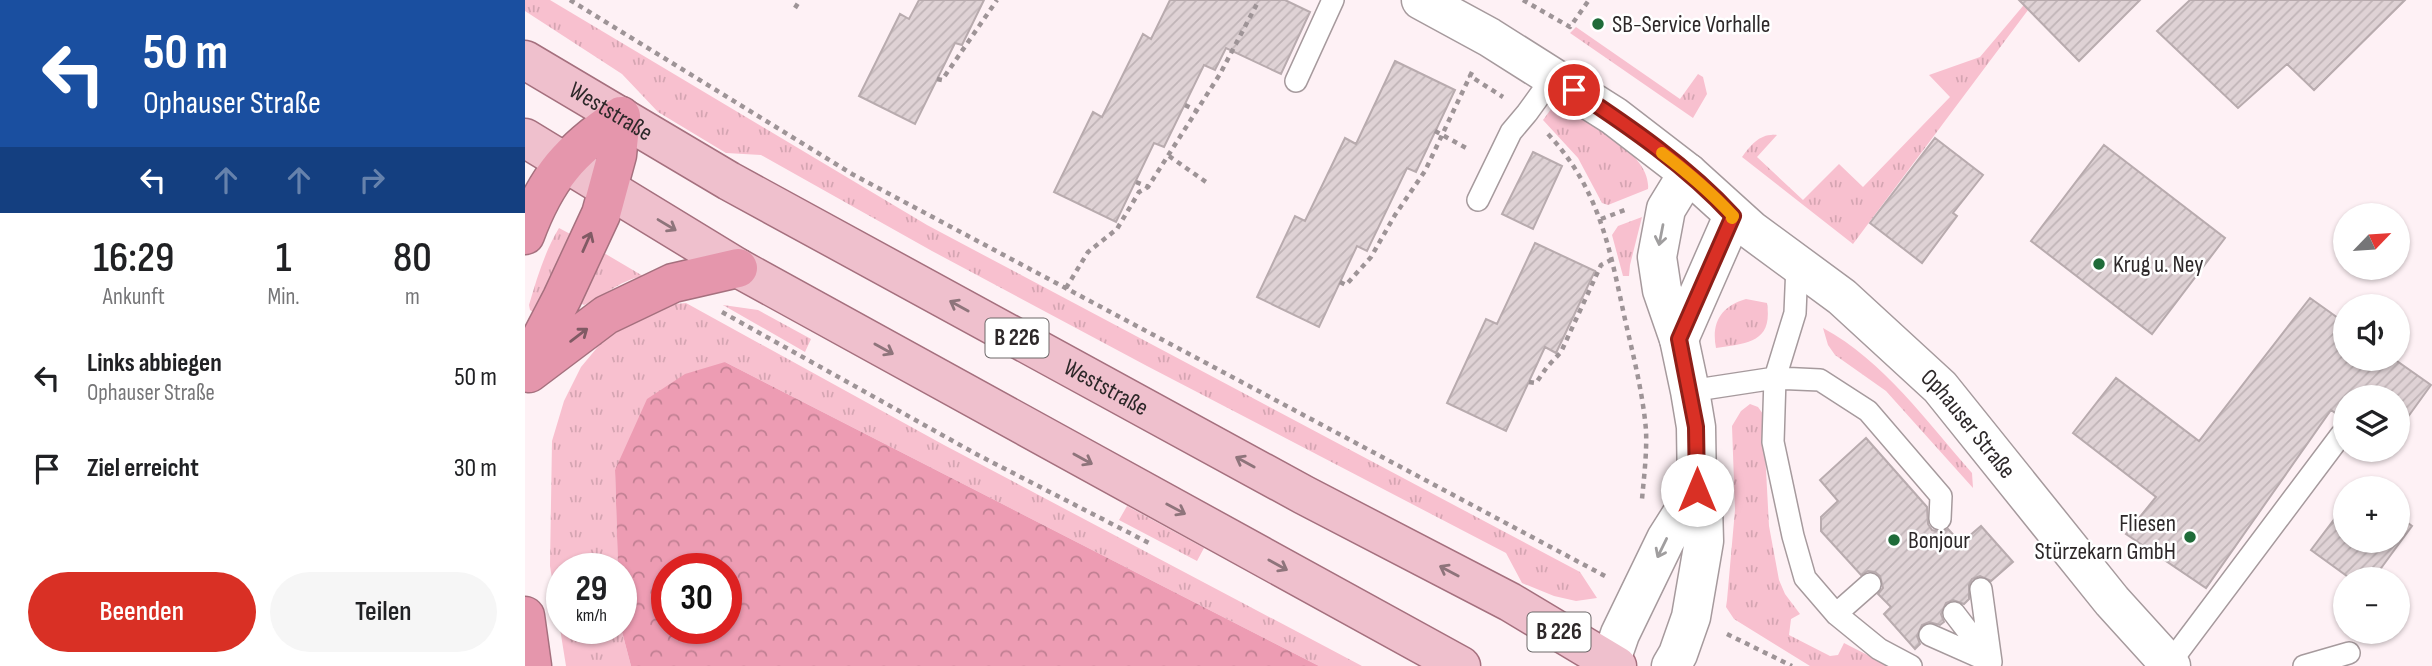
<!DOCTYPE html>
<html lang="de">
<meta charset="utf-8">
<style>
body{margin:0;font-family:"Sofia Sans Condensed",sans-serif;background:#f6f6f6;color:#202124;height:100vh;display:flex;flex-direction:column;font-size:26px;white-space:nowrap}
*{box-sizing:border-box;margin:0}
p{font-size:23px;color:#757577}
.icon{flex:none;width:38px;height:38px;fill:none;stroke:currentColor;stroke-width:2;stroke-linecap:round;stroke-linejoin:round}
.map{position:relative;flex:1;overflow:hidden}
.side{display:flex;flex-direction:column;background:#fff;width:525px}
.side>*{flex:none}
.banner{background:#1a4fa0;color:#fff;overflow:hidden}
.needle{width:46px;rotate:65deg}
.controls{position:absolute;left:1808px;top:203px;display:grid;gap:14px}
.controls a{display:grid;place-items:center;width:77px;height:77px;border-radius:50%;background:#fff;box-shadow:0 2px 5px #0004;font-size:35px}
.speed{position:absolute;left:21px;top:553px;display:flex;gap:14px;font-size:35px;font-weight:700;text-align:center}
.speed>*{display:grid;place-content:center;width:91px;height:91px;border-radius:50%;background:#fff;box-shadow:0 2px 5px #0004;line-height:1}
.speed small{font-size:18px;font-weight:400}
.speed .limit{border:10px solid #d22;background:#fff;color:#111}
.pin{position:absolute;display:grid;place-items:center;width:60px;height:60px;color:#fff;margin:-30px;border:4px solid #fff;border-radius:50%;box-shadow:0 2px 7px #0007}
.me{position:absolute;width:77px;margin:-38px;rotate:0deg;stroke-linejoin:round;filter:drop-shadow(0 0 5px #0008)}
.turn{display:flex;align-items:center;gap:24px;height:147px;padding:0 28px;font-size:32px}
.turn .icon{width:91px;height:91px;stroke-width:2.5}
.turn b{display:block;font-size:49px;line-height:60px}
.lanes{display:flex;align-items:center;height:66px;padding:0 28px;background:#0003;justify-content:center;gap:35px;direction:ltr}
.lanes .off{opacity:.35}
.eta{display:flex;justify-content:space-evenly;align-items:center;height:119px;text-align:center}
.eta b{font-size:42px;font-weight:600;line-height:49px}
.action{display:flex;gap:14px;margin-top:auto;padding:14px 28px}
.action a{flex:1;height:80px;border-radius:42px;background:#d93025;color:#fff;font-size:28px;font-weight:600;line-height:80px;text-align:center}
.action a+a{background:#f6f6f6;color:#202124}
ul{padding:0;list-style:none}
li{display:flex;align-items:center;gap:21px;height:91px;padding:0 28px}
li div{flex:1}
li b{display:block;font-size:26px}
li em{font-style:normal}
main{display:flex;flex:1;min-height:0}
.map>svg:first-child{display:block}
.grass{fill:url(#grass-tufts)}
.forest{fill:url(#forest-crowns);fill-rule:evenodd}
.building{fill:url(#building-hatch);stroke:#b8abae;stroke-width:2}
.lines{fill:none;stroke-linecap:round;stroke-linejoin:round}
.service-casing{stroke:#a69a9d;stroke-width:24}
.minor-casing{stroke:#a69a9d;stroke-width:41}
.primary-casing{stroke:#a5707e;stroke-width:41}
.motorway-casing{stroke:#a5707e;stroke-width:41}
.path{stroke:#9e9497;stroke-width:4.5;stroke-dasharray:5 5;stroke-linecap:butt}
.service{stroke:#fff;stroke-width:21}
.minor{stroke:#fff;stroke-width:38}
.primary{stroke:#efc0cd;stroke-width:38}
.motorway{stroke:#e596ac;stroke-width:38}
.oneway{stroke:#8e747b}
.oneway2{stroke:#a09e9f}
.oneway3{stroke:#805a64}
.route-casing{stroke:#8d1f18;stroke-width:18}
.route{stroke:#d93025;stroke-width:12}
.slow{stroke:#f59e0b;stroke-width:12}
.poi-dot{fill:#1f6b39;stroke:#fff;stroke-width:2.5}
.labels{text-anchor:middle;dominant-baseline:central;stroke-width:5;stroke-linejoin:round;paint-order:stroke}
.shield{fill:#fff;stroke:#6c6869;stroke-width:2}
.shield-label{font-size:23px;font-weight:bold;fill:#2d2829}
.poi-label{font-size:24px;fill:#2d2829;stroke:#fff;text-anchor:start}
.street-label{font-size:24px;fill:#2d2829;stroke:#fff}
</style>
<main>
<section class="side">
<div class="banner">
<div class="turn"><svg class="icon" aria-label="left" viewBox="0 0 24 24"><path d="M17 20v-9H6M10 6l-5 5 5 5"/></svg><div><b>50 m</b>Ophauser Straße</div></div>
<div class="lanes"><svg class="icon" aria-label="left" viewBox="0 0 24 24"><path d="M17 20v-9H6M10 6l-5 5 5 5"/></svg><svg class="icon off" aria-label="ahead" viewBox="0 0 24 24"><path d="M12 20V5M6 11l6-6 6 6"/></svg><svg class="icon off" aria-label="ahead" viewBox="0 0 24 24"><path d="M12 20V5M6 11l6-6 6 6"/></svg><svg class="icon off" aria-label="right" viewBox="0 0 24 24"><path d="M7 20v-9h11M14 6l5 5-5 5"/></svg></div>
</div>
<div class="eta">
<div><b>16:29</b><p>Ankunft</p></div>
<div><b>1</b><p>Min.</p></div>
<div><b>80</b><p>m</p></div>
</div>
<ul>
<li><svg class="icon" aria-label="left" viewBox="0 0 24 24"><path d="M17 20v-9H6M10 6l-5 5 5 5"/></svg><div><b>Links abbiegen</b><p>Ophauser Straße</p></div><em>50 m</em></li>
<li><svg class="icon" aria-label="arrive" viewBox="0 0 24 24"><path d="M6 21V4h12l-3 4 3 4H6"/></svg><div><b>Ziel erreicht</b></div><em>30 m</em></li>
</ul>
<div class="action"><a>Beenden</a><a>Teilen</a></div>
</section>
<div class="map">
<svg width="1907" height="666" viewBox="0 0 1907 666">
<defs>
<pattern id="grass-tufts" width="24" height="20" patternUnits="userSpaceOnUse" patternTransform="scale(1.75)"><rect width="24" height="20" fill="#f8c0cf"/><path d="M3 7l-1-3M5 7V3M7 7l1-3M15 17l-1-3M17 17v-4M19 17l1-3" fill="none" stroke="#d5a5b2"/></pattern>
<pattern id="forest-crowns" width="20" height="18" patternUnits="userSpaceOnUse" patternTransform="scale(1.75)"><rect width="20" height="18" fill="#ed9cb3"/><path d="M2 6a3 3 0 1 1 6 0M12 15a3 3 0 1 1 6 0" fill="none" stroke="#c07f92"/></pattern>
<pattern id="building-hatch" width="6" height="6" patternUnits="userSpaceOnUse" patternTransform="scale(1.75)"><rect width="6" height="6" fill="#dfd2d5"/><path d="M-1 1l2-2M0 6l6-6M5 7l2-2" fill="none" stroke="#c0b4b7"/></pattern>
</defs>
<rect width="100%" height="100%" fill="#fef1f5"/>
<!-- grass -->
<path class="grass" d="M0 0H25L402 225 1055 572 1072 598 1051 601 1029 596 997 583 981 553 622 366 407 251 236 155 201 153 133 112 97 74 0 11Z
M1503 0 1506 6 1328 244 1217 157C1226 145 1235 133 1252 135L1232 157 1278 200 1314 164 1338 187 1425 97 1404 75 1455 57Z
M1051 27 1155 99 1173 74 1178 77 1182 94 1168 118 1045 33Z
M1032 101C1058 119 1127 153 1123 189L1083 205 1077 203 1053 158 1018 120Z
M1117 217 1105 265 1104 276H1098L1087 235 1093 226Z
M34 228 49 236 8 312 5 310 4 305C12 278 20 251 34 228Z
M79 253 118 276C91 282 82 295 59 305L55 303Z
M1221 299 1242 303C1248 343 1222 343 1191 348 1186 323 1196 306 1221 299Z
M161 303 419 445 837 666H794L200 362 90 470 93 569H37V628H96L106 666H41L25 566 27 441 39 401 56 367 81 337 141 305Z
M198 305 233 310 286 339 280 352Z
M1298 328C1359 361 1402 422 1447 473L1448 488 1361 391 1310 355 1303 345Z
M1225 404 1233 407 1238 414 1244 526 1254 580 1260 594 1275 614 1266 619 1264 635 1305 656 1313 655 1319 643 1364 666H1285L1209 619 1201 607 1202 600 1210 510 1207 426 1216 411Z
M602 506 679 548 672 561 594 520Z"/>
<!-- forest -->
<path class="forest" d="M200 362 794 666H106L96 628V569H93L90 470 122 399 160 374ZM142 569H201V628H142Z"/>
<!-- building -->
<path class="building" d="M394 0H459L437 45 430 43 390 124 334 96 375 14 384 19Z
M645 0H760L785 12 756 74 701 48 690 70 679 65 639 147 629 143 591 222 529 192 568 112 577 117 618 34 626 39Z
M1494 0H1615L1554 61Z
M1665 0H1880L1789 90 1762 64 1713 108 1632 31Z
M870 61 930 90 891 172 882 168 842 251 832 246 794 327 732 297 770 216 780 221 820 138 831 144Z
M1410 138 1458 175 1428 213 1432 216 1397 263 1345 223Z
M1579 145 1700 238 1627 334 1506 241Z
M1008 152 1037 166 1008 229 977 214Z
M1010 243 1070 271 1031 353 1020 347 981 431 922 403 961 319 972 324Z
M1785 298 1820 323V359H1869L1906 385 1872 432V397H1820V420L1806 410 1681 588 1601 534 1631 497 1548 433 1591 378 1674 441Z
M1341 438 1402 507 1403 524 1407 530 1415 532 1423 529 1436 543 1456 526 1488 562 1466 581 1455 576 1447 579 1444 585V599L1439 604 1428 600 1421 603 1416 614 1419 622 1415 625 1404 622 1397 625 1392 636 1395 644 1390 649 1359 614 1366 607 1353 594 1358 588 1355 576 1350 572 1343 571 1336 575 1296 531V517L1313 501 1295 480Z
M1820 505V541H1872V515L1887 526 1848 579H1826L1786 550Z"/>
<g class="lines">
<!-- service casing -->
<g class="service-casing">
<path id="service" d="M771 81 808 0
M953 200 986 132 1002 113 1028 77
M1272 265 1270 313 1250 378 1248 442 1268 536 1280 578 1311 614 1354 649 1386 666
M1165 391 1250 378 1295 380 1343 411 1416 496 1415 519
M1456 589 1466 662
M1429 613 1465 660
M1311 614 1345 584
M1405 635 1466 662
M1644 664 1816 435
M1779 666 1824 653"/>
</g>
<!-- minor casing -->
<g class="minor-casing">
<g id="minor">
<path id="s1" d="M896 0 964 37 1089 116 1163 173 1226 230 1317 297 1415 387 1587 601 1646 666"/>
<path d="M1154 339 1208 216"/>
<path d="M1084 666 1095 634 1141 539 1172 490"/>
<path d="M1146 666 1153 654 1166 617 1179 541 1178 505 1172 490 1171 427 1165 391 1154 339 1137 290 1132 257 1141 209 1163 173"/>
</g>
</g>
<!-- primary casing -->
<g class="primary-casing">
<g id="primary">
<path id="s2" d="M0 60 204 181 779 495 985 602 1092 666"/>
<path d="M0 138 213 268 936 666"/>
</g>
</g>
<!-- motorway casing -->
<g class="motorway-casing">
<path id="motorway" d="M0 235C21 178 45 150 96 116
M0 369 37 298 76 214 92 155 96 116
M4 373 81 315 148 283 213 268
M0 616 7 666"/>
</g>
<!-- path -->
<path class="path" d="M45 0 327 174 1080 576
M998 0 1045 27 1064 0
M270 8 275 0
M947 72 945 76 978 97
M412 79 417 80 472 0
M660 105 672 111
M910 131 943 149
M1023 134C1076 191 1085 251 1101 324 1109 358 1118 395 1121 430 1122 453 1119 477 1117 499
M644 156 681 182
M611 182 623 187
M1076 219 1100 210
M815 282 821 285 846 257 870 215 900 171 945 76
M541 288 563 252 592 229 614 192 623 187 695 74 734 0
M197 312 453 455 624 543
M1004 382 1011 383 1022 367 1036 352 1076 265 1086 260
M1202 634 1267 666"/>
<!-- service -->
<use href="#service" class="service"/>
<!-- minor -->
<use href="#minor" class="minor"/>
<!-- primary -->
<use href="#primary" class="primary"/>
<!-- motorway -->
<use href="#motorway" class="motorway"/>
</g>
<!-- one-way arrows -->
<defs><path id="oneway-shaft" d="M-6 0H5M1.5-3L5.5 0L1.5 3" fill="none" stroke-width="1.6" stroke-linecap="round" stroke-linejoin="round" transform="scale(1.75)"/></defs>
<g class="oneway">
<use href="#oneway-shaft" transform="translate(142 225) rotate(31)"/>
<use href="#oneway-shaft" transform="translate(434 306) rotate(-151)"/>
<use href="#oneway-shaft" transform="translate(359 349) rotate(29)"/>
<use href="#oneway-shaft" transform="translate(558 459) rotate(29)"/>
<use href="#oneway-shaft" transform="translate(720 462) rotate(-151)"/>
<use href="#oneway-shaft" transform="translate(651 509) rotate(28)"/>
<use href="#oneway-shaft" transform="translate(753 565) rotate(29)"/>
<use href="#oneway-shaft" transform="translate(924 571) rotate(-152)"/>
</g>
<g class="oneway2">
<use href="#oneway-shaft" transform="translate(1136 235) rotate(101)"/>
<use href="#oneway-shaft" transform="translate(1137 548) rotate(116)"/>
</g>
<g class="oneway3">
<use href="#oneway-shaft" transform="translate(62 242) rotate(-66)"/>
<use href="#oneway-shaft" transform="translate(54 335) rotate(-37)"/>
</g>
<g class="lines">
<!-- route casing -->
<g class="route-casing">
<path id="route" d="M1049 90C1105 127 1162 166 1208 216L1154 339 1171 427 1172 490"/>
</g>
<!-- route -->
<use href="#route" class="route"/>
<!-- slow -->
<path class="slow" d="M1137 153C1162 172 1186 192 1208 216L1207 218"/>
</g>
<!-- markers -->
<g class="poi-dot">
<circle cx="1073" cy="24" r="7"/>
<circle cx="1574" cy="264" r="7"/>
<circle cx="1665" cy="537" r="7"/>
<circle cx="1369" cy="540" r="7"/>
</g>
<g class="labels">
<!-- shield labels -->
<g class="shield">
<rect x="460.5" y="318.5" width="63" height="39" rx="5"/>
<rect x="1002.5" y="612.5" width="63" height="39" rx="5"/>
</g>
<g class="shield-label">
<text x="492" y="338">B 226</text>
<text x="1034" y="632">B 226</text>
</g>
<!-- poi labels -->
<g class="poi-label">
<text x="1087" y="24">SB-Service Vorhalle</text>
<text x="1588" y="264">Krug u. Ney</text>
<text x="1651" y="523" text-anchor="end">Fliesen<tspan x="1651" dy="28">Stürzekarn GmbH</tspan></text>
<text x="1383" y="540">Bonjour</text>
</g>
<!-- street labels -->
<g class="street-label">
<text stroke="none"><textPath href="#s2" startOffset="100">Weststraße</textPath></text>
<text stroke="none"><textPath href="#s2" startOffset="667">Weststraße</textPath></text>
<text stroke="none"><textPath href="#s1" startOffset="696">Ophauser Straße</textPath></text>
</g>
</g>
</svg>
<div class="controls">
<a><svg class="needle" viewBox="-14 -14 28 28"><path d="M0-13l5 13h-10z" fill="#e53935"/><path d="M0 13l5-13h-10z" fill="#757577"/></svg></a>
<a><svg class="icon" aria-label="sound" viewBox="0 0 24 24"><path d="M4 9h4l5-4v14l-5-4H4zM17 9q2 3 0 6"/></svg></a>
<a><svg class="icon" aria-label="layers" viewBox="0 0 24 24"><path d="M12 4l9 5-9 5-9-5zM3 14l9 5 9-5"/></svg></a>
<a>+</a>
<a>−</a>
</div>
<div class="speed"><div>29<small>km/h</small></div><div class="limit">30</div></div>
<div class="pin" style="left:1049px;top:90px;background:#d93025"><svg class="icon" aria-label="arrive" viewBox="0 0 24 24"><path d="M6 21V4h12l-3 4 3 4H6"/></svg></div>
<svg class="me" style="left:1172px;top:490px" viewBox="-20 -20 40 40"><circle r="19" fill="#fff"/><path d="M0-13L10 11 0 6-10 11z" fill="#d93025"/></svg>
</div>
</main>
